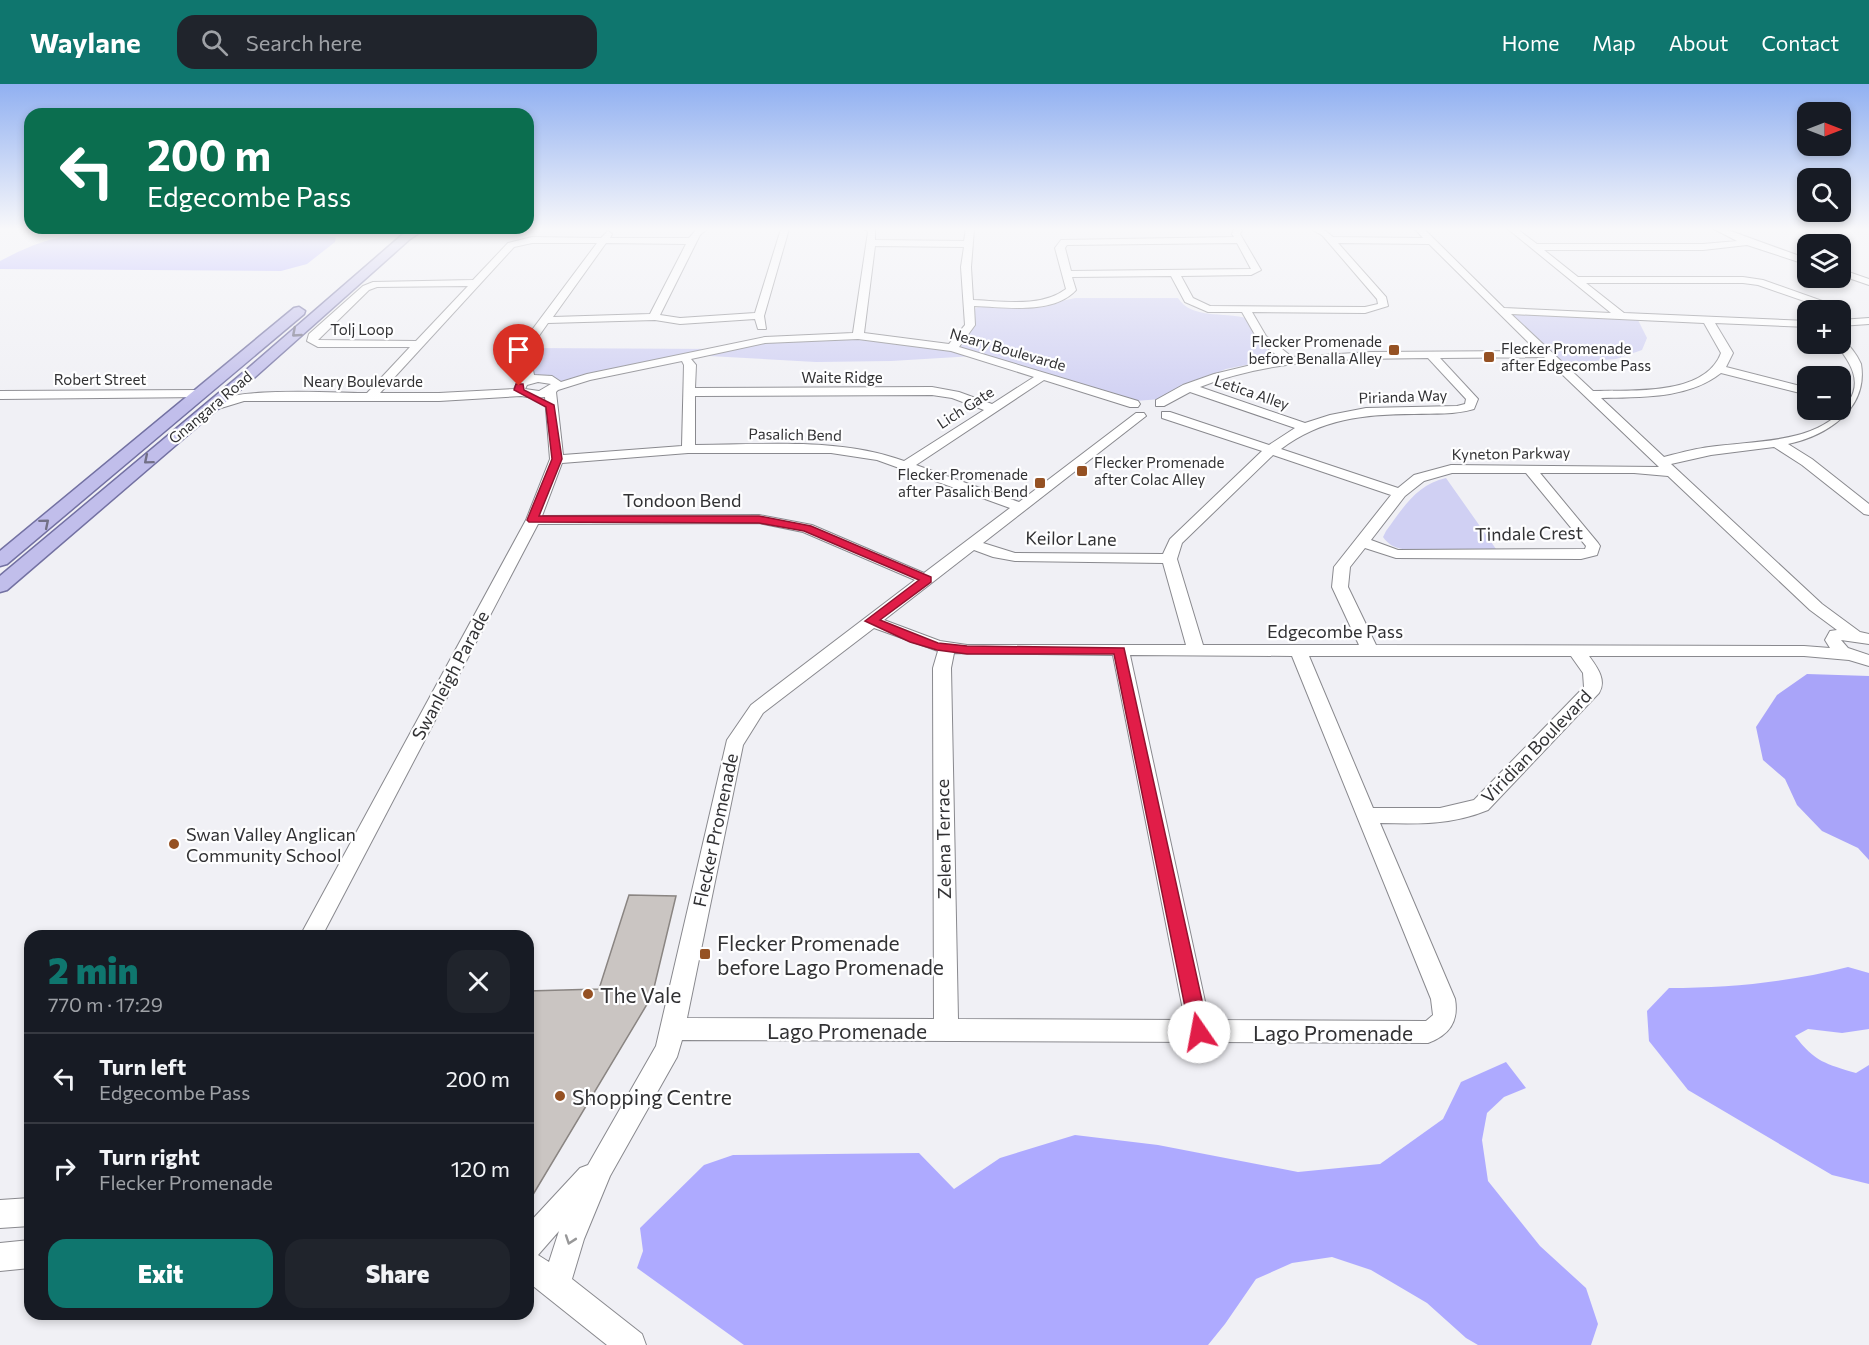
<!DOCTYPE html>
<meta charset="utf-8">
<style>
body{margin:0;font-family:Commissioner,sans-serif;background:#20242c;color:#f1f3f6;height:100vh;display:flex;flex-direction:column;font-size:22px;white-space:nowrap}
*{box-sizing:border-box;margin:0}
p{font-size:20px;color:#9ea1a6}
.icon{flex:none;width:33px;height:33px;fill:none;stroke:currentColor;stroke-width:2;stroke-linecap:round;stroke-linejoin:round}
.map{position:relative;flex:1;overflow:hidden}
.details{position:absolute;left:24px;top:846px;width:510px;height:390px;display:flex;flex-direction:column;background:#171b24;border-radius:18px;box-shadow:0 3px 9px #0003}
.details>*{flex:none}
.banner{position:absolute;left:24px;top:24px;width:510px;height:126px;border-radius:18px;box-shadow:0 3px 9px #0003;background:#0b6e4f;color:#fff;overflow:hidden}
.needle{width:39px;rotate:90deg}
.tools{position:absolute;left:1797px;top:18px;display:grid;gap:12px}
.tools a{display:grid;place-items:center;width:54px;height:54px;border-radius:12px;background:#171b24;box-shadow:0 3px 9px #0003;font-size:30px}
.pin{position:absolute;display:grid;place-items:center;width:51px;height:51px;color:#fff;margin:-62px -26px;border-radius:50% 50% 50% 0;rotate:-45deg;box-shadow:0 0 6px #0007}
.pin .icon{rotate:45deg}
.me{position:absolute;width:66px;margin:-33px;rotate:348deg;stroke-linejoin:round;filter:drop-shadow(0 0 4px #0008)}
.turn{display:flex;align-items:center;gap:21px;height:126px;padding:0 24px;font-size:27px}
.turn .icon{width:78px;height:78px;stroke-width:2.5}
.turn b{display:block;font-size:42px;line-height:51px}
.round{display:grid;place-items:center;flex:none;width:63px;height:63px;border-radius:18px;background:#20242c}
.head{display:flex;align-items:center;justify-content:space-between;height:102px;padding:0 24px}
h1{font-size:36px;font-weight:800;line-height:45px;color:#0f766e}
.cta{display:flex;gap:12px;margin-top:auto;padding:12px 24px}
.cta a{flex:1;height:69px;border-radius:18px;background:#0f766e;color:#fff;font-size:24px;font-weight:800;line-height:69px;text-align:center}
.cta a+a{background:#20242c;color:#f1f3f6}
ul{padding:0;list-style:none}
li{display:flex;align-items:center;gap:18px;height:90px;padding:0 24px;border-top:2px solid #363941}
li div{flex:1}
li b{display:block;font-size:22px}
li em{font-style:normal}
header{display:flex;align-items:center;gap:36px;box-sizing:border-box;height:84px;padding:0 30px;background:#0f766e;color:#fff}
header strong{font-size:28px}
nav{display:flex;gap:33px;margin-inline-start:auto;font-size:21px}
.search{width:420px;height:54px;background:#20242c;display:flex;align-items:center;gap:15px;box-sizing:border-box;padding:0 21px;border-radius:18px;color:#9ea1a6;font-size:22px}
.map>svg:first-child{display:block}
.green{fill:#d0d0f3}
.forest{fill:#a9a4f9}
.water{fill:#aeaaff}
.building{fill:#cac5c2;stroke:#8a8582;stroke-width:1.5}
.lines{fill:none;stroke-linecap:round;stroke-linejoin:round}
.minor-casing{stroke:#89898e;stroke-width:2}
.major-casing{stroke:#7371a2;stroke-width:3}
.minor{fill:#fff;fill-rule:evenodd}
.major{fill:#c1beeb;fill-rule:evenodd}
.oneway{stroke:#727086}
.oneway2{stroke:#989899}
.route{fill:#e11d48;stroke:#92132f;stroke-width:1.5}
.poi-dot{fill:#955123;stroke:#fefeff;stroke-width:2}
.labels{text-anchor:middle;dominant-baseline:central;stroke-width:4.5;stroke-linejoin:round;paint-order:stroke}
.far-street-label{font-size:15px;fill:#313133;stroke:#fefeff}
.far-poi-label{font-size:15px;fill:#313133;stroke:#fefeff;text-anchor:end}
.street-label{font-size:18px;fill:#313133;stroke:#fefeff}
.poi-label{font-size:18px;fill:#313133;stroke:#fefeff;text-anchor:start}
.near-poi-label{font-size:21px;fill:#313133;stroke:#fefeff;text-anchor:start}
.near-street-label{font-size:21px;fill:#313133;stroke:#fefeff}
</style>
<header>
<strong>Waylane</strong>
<div class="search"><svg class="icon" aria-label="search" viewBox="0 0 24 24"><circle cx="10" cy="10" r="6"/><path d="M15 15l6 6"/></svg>Search here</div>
<nav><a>Home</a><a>Map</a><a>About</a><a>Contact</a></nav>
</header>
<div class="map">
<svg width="1869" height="1261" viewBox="0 0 1869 1261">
<rect width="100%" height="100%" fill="#f0f0f5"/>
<!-- green -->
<path class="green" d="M1075 214H1178C1191 235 1224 228 1246 234L1256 254 1277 272 1276 275 1226 285 1183 302 1161 315 1135 317 959 265 975 242 974 225 983 221H1044Z
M1504 227 1636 232 1647 254 1642 266 1616 275 1561 280Z
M858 254 951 265 974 272 891 277 816 278 690 271 600 292 557 298 535 296 528 264 720 265 763 256Z
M1446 394 1496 465H1402C1393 463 1388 460 1383 453L1386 447C1403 424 1417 400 1446 394Z"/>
<!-- forest -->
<path class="forest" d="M1807 590 1869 592V776L1858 764 1822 747 1797 721 1785 695 1763 676 1756 643 1777 611Z"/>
<!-- water -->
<path class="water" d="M77 151 328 152 336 154 335 158 307 180 281 187 0 185V177C25 164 49 153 77 151Z
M1848 883 1869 889V945L1842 949 1808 945 1795 952C1815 978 1826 980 1856 989L1869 981V1100L1832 1091 1688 1006 1649 957 1647 927 1669 904C1731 904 1789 898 1848 883Z
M1506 978 1526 1004 1504 1013 1487 1029 1482 1056 1488 1097 1540 1162 1586 1204 1598 1240 1591 1261H1478L1466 1254 1427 1219 1371 1186 1332 1173 1292 1179 1256 1195 1225 1240 1208 1261H744L637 1184 643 1167 640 1144 704 1081 733 1071 919 1069 954 1105 1000 1074 1075 1051 1158 1061 1298 1088 1380 1080 1443 1035 1461 998Z"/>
<!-- building -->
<path class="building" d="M629 811 676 812 652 912 528 1119V907L599 905Z"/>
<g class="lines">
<!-- minor casing -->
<g class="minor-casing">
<path id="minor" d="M697 145H707L700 151 660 231 680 234 755 229 781 145H789L764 232 766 245H758L755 235 680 240 655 236 548 239 529 266 534 291 552 292 561 298 587 290 765 253 853 249 868 148 865 145 875 146V156L964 157 966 145H974L971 183 973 216C1002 217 1041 224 1066 205L1055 164 1061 156 1234 153 1232 150 1234 145 1242 146 1240 150 1261 186 1251 191 1181 192 1193 214 1210 222 1365 223 1378 220 1377 215 1322 151 1311 145H1323L1333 153 1423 154 1415 145H1424L1504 224 1611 229 1508 145H1517L1537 160H1703L1737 157 1714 145H1725L1808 175V181L1747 161 1703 166H1544L1578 193H1743L1763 196 1842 224 1843 226 1840 228V226H1830L1758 201 1743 199H1586L1624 229 1808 237V243L1715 239 1733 269 1726 283 1808 304V311L1721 289C1688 315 1641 313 1601 314L1664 373C1679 369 1694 365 1709 363 1755 356 1821 361 1849 317 1863 296 1849 277 1836 260H1840V255C1849 259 1857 271 1861 280 1869 327 1823 353 1788 360L1812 375 1869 420V431L1864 430 1802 381 1774 363 1711 371 1671 380 1822 520 1860 548 1869 550V560L1841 556 1848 564 1869 571V582L1849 576 1804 572H1589C1597 583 1607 596 1599 609L1488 726C1452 741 1418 740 1380 739L1455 915C1459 938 1449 951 1428 959L682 956 677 973 610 1092 584 1155 572 1195 642 1250 646 1261H607L528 1198V1140L580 1084 588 1081 656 962 727 656 751 621 915 496 803 448 759 439 538 440 322 852H300L526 436 550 375 545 313 534 314 521 312 439 317H244L208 328 202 324C225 301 332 309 367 309L410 263H318L307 257 309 250 363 202 373 198 473 196 508 159 532 153 601 154 608 147 612 150 610 154H689ZM532 159H597L517 266 522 295 518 297 514 305 439 309H380L514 163ZM606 159 686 160 650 230 553 233ZM1237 159 1251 185 1071 187 1065 164 1067 161ZM1338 159 1429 160 1537 267 1370 268 1292 273 1266 252 1252 228 1365 229 1388 222 1386 213ZM875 162 964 163 961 183 965 241 949 260 864 249ZM1171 192 1185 218 1208 228H1242L1258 256 1280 274 1214 290 1183 301 1156 316V322H1164L1190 308 1295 344 1269 361 1170 328H1162V334L1262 367 1170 455 1163 470 1015 469 983 459 1146 332 1144 329H1136L1019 418 916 381 1044 296 1130 323H1138L1140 320 1138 317 959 263 975 241 974 222C1005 223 1053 231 1076 206L1072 193ZM468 202 416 257 318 256 369 206 377 203ZM1511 230 1704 239 1721 269C1705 312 1632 306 1593 307ZM858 255 951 267 1034 293 992 320 959 308 932 303 695 304 696 281 691 275 765 259ZM1544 273 1659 383 1451 381 1414 391 1398 404 1281 365C1320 335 1365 330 1414 330 1435 329 1454 331 1474 325L1478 315 1440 274ZM1428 274 1466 315 1465 320 1457 322 1366 324 1330 331 1305 339 1200 303C1273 274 1350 275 1428 274ZM682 277 684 281 682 362 563 371 556 308 558 306 590 296ZM538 298 551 300 539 307 525 305 527 301ZM932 311 952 314 984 326 904 377C838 353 764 361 695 361V312ZM688 369H831L877 376 1010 424 924 489 812 441 759 431 542 432 562 379ZM1273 371 1391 411 1334 483 1332 503 1359 561H1203L1177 475 1182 459ZM1452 389H1526L1586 462 1585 465 1398 466 1371 456 1405 412 1424 397ZM1540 389H1634L1668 392 1810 526 1837 546 1830 547 1825 556 1830 564 1804 562 1376 561 1348 503 1350 483 1365 464 1396 474 1581 475 1597 471 1600 462 1598 459ZM974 466 993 473 1015 477 1163 479 1186 561H967L940 557 884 536ZM874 544 938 567 933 584 934 935 687 934 743 661 763 629ZM954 569 1113 571 1185 936 958 935 951 584ZM1130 571 1292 572 1431 915 1433 931 1426 937 1209 936ZM1309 572H1571L1583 589 1584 603 1474 716 1440 724H1373ZM559 1147 549 1178 538 1171Z
M1808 145H1819L1835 155 1828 157Z
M1840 185 1869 195V201L1840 191Z
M1869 234V240L1840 242V236Z
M200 306 206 310 204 313 0 315V307Z
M30 1114V1142L0 1144V1116Z
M30 1156V1184L0 1187V1159Z"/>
</g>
<!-- major casing -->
<g class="major-casing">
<path id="major" d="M412 145H425L410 155 254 294 7 506 0 508V492L244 288 402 151Z
M299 223 305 227 304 230 7 480 0 482V467L294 224Z"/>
</g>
<!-- minor -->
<use href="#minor" class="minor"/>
<!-- major -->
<use href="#major" class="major"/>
</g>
<!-- one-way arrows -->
<defs><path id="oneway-chevron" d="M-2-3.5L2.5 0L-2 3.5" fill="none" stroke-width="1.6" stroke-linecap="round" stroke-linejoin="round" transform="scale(1.5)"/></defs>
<g class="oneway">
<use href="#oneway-chevron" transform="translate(296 249) rotate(139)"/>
<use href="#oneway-chevron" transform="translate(148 376) rotate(140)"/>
<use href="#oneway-chevron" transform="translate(45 439) rotate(-40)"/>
</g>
<use class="oneway2" href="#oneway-chevron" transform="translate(570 1156) rotate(109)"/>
<!-- sky -->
<linearGradient id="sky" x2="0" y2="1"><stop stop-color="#91b0f1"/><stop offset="0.45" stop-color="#f8f8fa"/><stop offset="1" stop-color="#f8f8fa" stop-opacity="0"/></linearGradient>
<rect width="1869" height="322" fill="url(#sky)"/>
<!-- route -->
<path class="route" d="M516 300H523L524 306 554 321 562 375 539 432H759L811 442 931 493V498L880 536 938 559 967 562 1124 564 1209 948 1206 953 1199 956 1193 953 1190 948 1114 570H967L937 566 910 558 865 537 919 496 804 447 759 439 529 438 527 436 552 375 546 323 514 306Z"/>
<!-- markers -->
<g class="poi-dot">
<rect x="1388" y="260" width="12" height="12" rx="3"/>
<rect x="1483" y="267" width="12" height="12" rx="3"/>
<rect x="1076" y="381" width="12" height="12" rx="3"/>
<rect x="1034" y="393" width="12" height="12" rx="3"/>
<circle cx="174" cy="760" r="6"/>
<rect x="699" y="864" width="12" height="12" rx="3"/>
<circle cx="588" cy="910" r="6"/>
<circle cx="560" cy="1012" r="6"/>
</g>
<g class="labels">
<!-- far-street labels -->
<g class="far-street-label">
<text x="362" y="245">Tolj Loop</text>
<text transform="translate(1008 265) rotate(16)">Neary Boulevarde</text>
<text x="842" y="293">Waite Ridge</text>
<text x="100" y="295">Robert Street</text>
<text x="363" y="297">Neary Boulevarde</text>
<text transform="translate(1252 308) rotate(19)">Letica Alley</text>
<text transform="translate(1403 312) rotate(-2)">Pirianda Way</text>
<text transform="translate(210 323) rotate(-40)">Gnangara Road</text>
<text transform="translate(965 323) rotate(-33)">Lich Gate</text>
<text transform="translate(795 350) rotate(1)">Pasalich Bend</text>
<text transform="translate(1511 369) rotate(-1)">Kyneton Parkway</text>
</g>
<!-- far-poi labels -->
<g class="far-poi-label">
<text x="1382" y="257">Flecker Promenade<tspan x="1382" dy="17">before Benalla Alley</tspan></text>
<text x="1501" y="264" text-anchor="start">Flecker Promenade<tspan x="1501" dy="17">after Edgecombe Pass</tspan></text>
<text x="1094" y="378" text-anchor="start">Flecker Promenade<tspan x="1094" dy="17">after Colac Alley</tspan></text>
<text x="1028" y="390">Flecker Promenade<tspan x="1028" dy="17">after Pasalich Bend</tspan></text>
</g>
<!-- street labels -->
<g class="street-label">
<text x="682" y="416">Tondoon Bend</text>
<text transform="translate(1529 449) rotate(-1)">Tindale Crest</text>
<text transform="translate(1071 454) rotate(1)">Keilor Lane</text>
<text x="1335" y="547">Edgecombe Pass</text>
<text transform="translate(450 591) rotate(-62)">Swanleigh Parade</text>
<text transform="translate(1536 662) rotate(-46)">Viridian Boulevard</text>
<text transform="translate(715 746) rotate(-78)">Flecker Promenade</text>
<text transform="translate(943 755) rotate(-91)">Zelena Terrace</text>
</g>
<!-- poi labels -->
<g class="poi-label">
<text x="186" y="750">Swan Valley Anglican<tspan x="186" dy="21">Community School</tspan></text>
</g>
<!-- near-poi labels -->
<g class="near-poi-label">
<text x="717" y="858">Flecker Promenade<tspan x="717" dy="24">before Lago Promenade</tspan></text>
<text x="600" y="910">The Vale</text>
<text x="572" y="1012">Shopping Centre</text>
</g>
<!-- near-street labels -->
<g class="near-street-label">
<text x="847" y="946">Lago Promenade</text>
<text x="1333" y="948">Lago Promenade</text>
</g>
</g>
</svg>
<div class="tools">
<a><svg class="needle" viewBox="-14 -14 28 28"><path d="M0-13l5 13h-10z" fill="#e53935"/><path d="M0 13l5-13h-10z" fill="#9ea1a6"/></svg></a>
<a><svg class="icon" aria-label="search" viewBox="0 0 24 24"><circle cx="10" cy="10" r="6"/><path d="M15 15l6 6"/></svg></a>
<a><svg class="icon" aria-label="layers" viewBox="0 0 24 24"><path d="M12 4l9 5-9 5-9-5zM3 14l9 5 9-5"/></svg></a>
<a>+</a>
<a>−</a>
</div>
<div class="pin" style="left:519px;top:302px;background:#d93025"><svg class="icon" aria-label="arrive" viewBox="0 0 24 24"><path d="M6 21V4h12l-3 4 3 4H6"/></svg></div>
<svg class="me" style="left:1199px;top:948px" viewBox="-20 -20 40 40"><circle r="19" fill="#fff"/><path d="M0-13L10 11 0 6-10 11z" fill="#e11d48"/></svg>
<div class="banner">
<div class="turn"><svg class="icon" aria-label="left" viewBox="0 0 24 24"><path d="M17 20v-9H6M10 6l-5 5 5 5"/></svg><div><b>200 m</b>Edgecombe Pass</div></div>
</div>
<section class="details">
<div class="head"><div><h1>2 min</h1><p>770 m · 17:29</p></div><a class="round"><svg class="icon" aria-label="close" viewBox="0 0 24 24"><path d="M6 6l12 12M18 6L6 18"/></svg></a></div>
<ul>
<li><svg class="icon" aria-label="left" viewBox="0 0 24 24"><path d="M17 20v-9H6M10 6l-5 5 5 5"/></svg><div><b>Turn left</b><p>Edgecombe Pass</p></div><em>200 m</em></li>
<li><svg class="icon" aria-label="right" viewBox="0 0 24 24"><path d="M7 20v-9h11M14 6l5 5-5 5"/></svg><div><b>Turn right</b><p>Flecker Promenade</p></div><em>120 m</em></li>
</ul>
<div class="cta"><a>Exit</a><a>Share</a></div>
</section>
</div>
